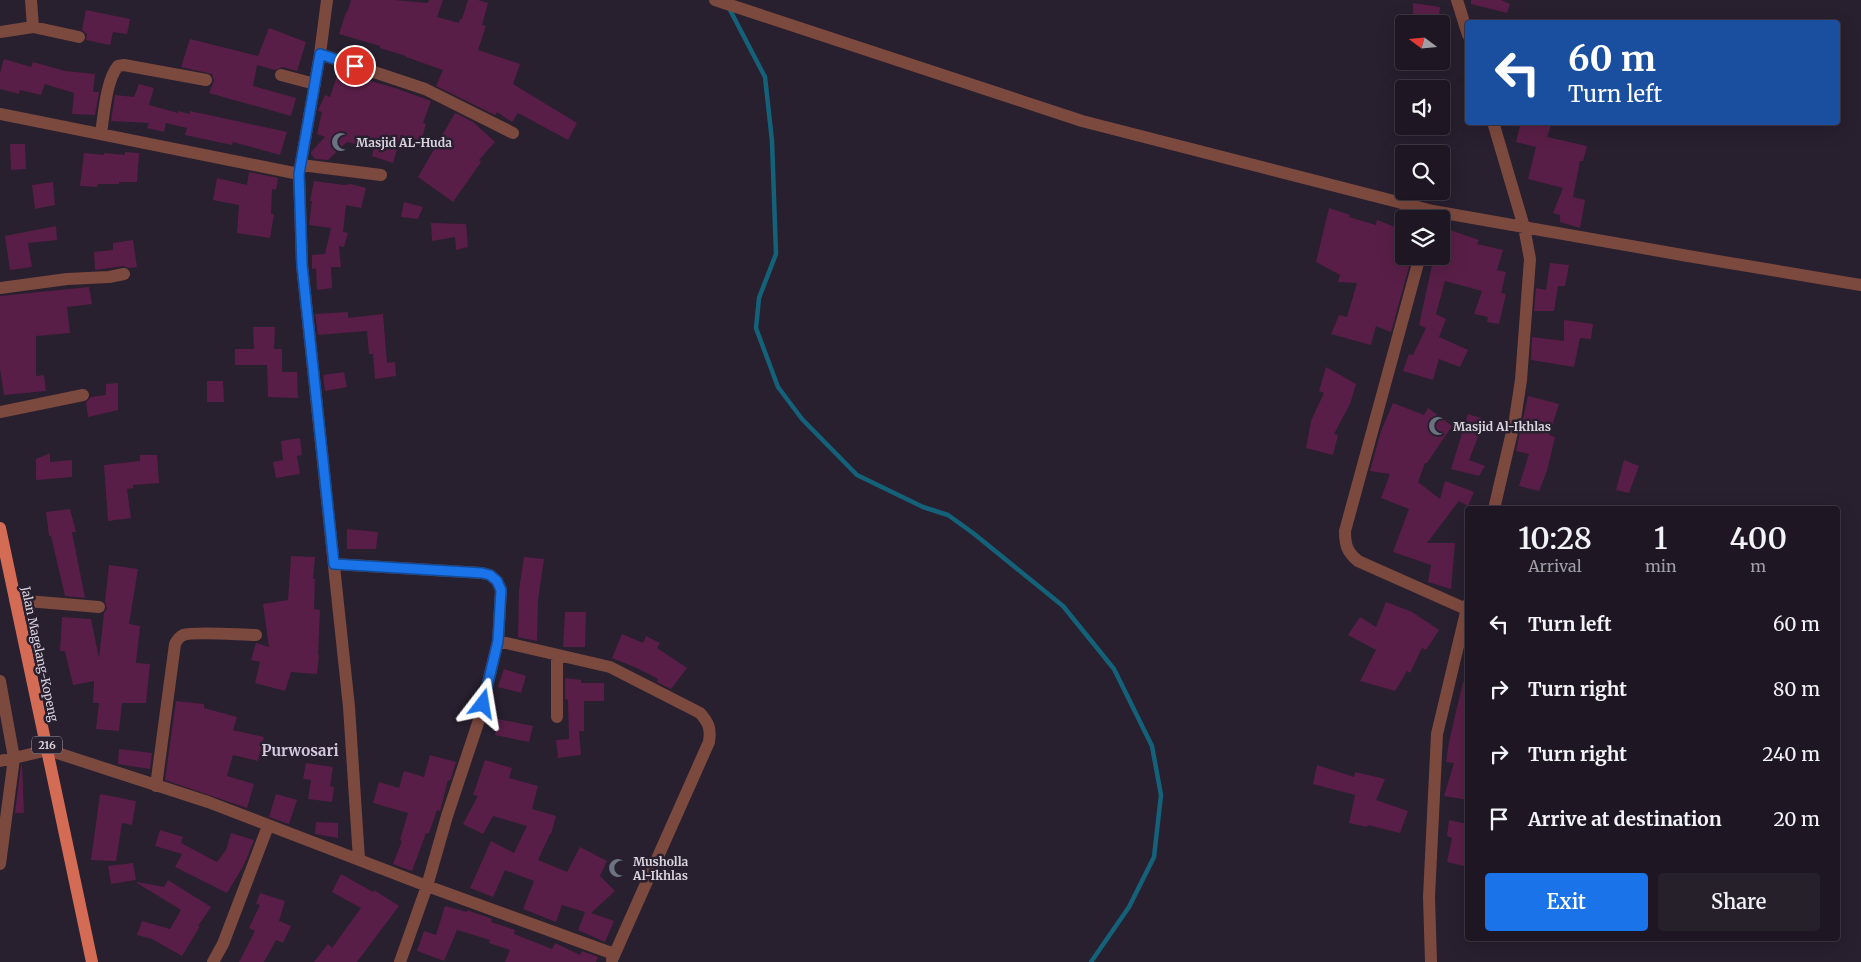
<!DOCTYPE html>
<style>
body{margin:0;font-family:Merriweather,serif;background:#26202b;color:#f1f3f6;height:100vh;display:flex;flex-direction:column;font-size:19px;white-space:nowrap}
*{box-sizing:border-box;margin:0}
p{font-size:16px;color:#a19fa6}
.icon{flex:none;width:28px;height:28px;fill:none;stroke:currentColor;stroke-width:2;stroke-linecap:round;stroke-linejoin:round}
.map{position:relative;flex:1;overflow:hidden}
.side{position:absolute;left:1465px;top:506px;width:375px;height:435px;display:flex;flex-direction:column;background:#1e1723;border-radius:5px;box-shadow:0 5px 20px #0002,0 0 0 1px #3c3641}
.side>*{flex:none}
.top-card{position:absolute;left:1465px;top:20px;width:375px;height:105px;border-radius:5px;box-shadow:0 5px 20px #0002,0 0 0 1px #3c3641;background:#1a4fa0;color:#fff;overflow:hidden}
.needle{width:32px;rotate:286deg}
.controls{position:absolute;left:1395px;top:15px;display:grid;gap:10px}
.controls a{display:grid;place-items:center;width:55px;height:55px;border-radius:5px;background:#1e1723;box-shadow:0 5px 20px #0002,0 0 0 1px #3c3641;font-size:25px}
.pin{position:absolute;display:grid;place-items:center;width:42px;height:42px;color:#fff;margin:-21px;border:2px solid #fff;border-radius:50%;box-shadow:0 1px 5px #0007}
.me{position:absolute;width:55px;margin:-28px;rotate:14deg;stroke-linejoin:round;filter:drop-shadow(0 0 4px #0008)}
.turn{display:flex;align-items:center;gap:18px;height:105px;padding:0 20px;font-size:22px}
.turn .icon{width:65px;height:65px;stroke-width:2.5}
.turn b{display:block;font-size:35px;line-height:42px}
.eta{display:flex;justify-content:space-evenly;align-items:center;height:85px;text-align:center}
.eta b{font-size:30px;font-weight:600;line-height:35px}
.primary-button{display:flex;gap:10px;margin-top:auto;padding:10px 20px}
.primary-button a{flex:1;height:58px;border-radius:5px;background:#1a73e8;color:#fff;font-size:20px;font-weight:600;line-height:58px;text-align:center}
.primary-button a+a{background:#26202b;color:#f1f3f6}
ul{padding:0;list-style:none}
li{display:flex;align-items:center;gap:15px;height:65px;padding:0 20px}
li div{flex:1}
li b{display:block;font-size:19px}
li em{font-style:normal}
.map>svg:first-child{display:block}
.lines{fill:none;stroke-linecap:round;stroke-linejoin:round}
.stream{stroke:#14627a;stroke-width:4.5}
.building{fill:#591e47}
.minor{stroke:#7c493e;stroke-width:12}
.major{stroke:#d46b55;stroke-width:12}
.route-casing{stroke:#114b97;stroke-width:12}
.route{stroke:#1a73e8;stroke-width:9}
.labels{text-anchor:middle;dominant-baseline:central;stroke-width:5;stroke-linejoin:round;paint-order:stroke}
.shield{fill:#281f2f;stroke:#a49daa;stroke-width:1}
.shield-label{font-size:11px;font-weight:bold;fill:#d9d3de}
.poi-label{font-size:12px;font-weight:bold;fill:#d9d3de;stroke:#281f2f;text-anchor:start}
.street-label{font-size:12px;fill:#d9d3de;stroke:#281f2f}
.quarter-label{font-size:15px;font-weight:bold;fill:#d3c8dd;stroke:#281f2f}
</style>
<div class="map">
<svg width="1861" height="962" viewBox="0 0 1861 962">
<rect width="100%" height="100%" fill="#281f2f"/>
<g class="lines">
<!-- stream -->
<path class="stream" d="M729 8 765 77 772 141 776 254 759 298 756 328 778 387 802 419 857 475 923 507 948 515 973 533 1063 606 1114 669 1152 746 1161 795 1154 857 1129 907 1091 962"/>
</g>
<!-- building -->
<path class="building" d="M351 0H394L428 3 429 0H443L437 17 459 23 460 19H462L468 0H478L488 3 482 25 486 26 478 50 520 64 513 84 577 123 568 140 518 113 512 122 497 112 496 115 493 114 436 86 443 70 406 57V56L380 48V46L339 34 346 12 347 13Z
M1471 0H1501L1510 4 1507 13 1471 4Z
M1413 3 1440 7 1438 23H1413Z
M86 10 130 19 127 34 113 32 110 45 86 40 87 34 82 30Z
M269 28 306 42 297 71 283 67 275 70 257 65 253 86 296 98 291 116 209 93 214 81 212 74 181 67 190 39 258 56Z
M4 59 31 67 33 62 65 71 95 74 93 92H99L95 115 72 114 74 93 45 84 41 95 20 90 19 94 0 89V73Z
M338 73 360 80V78L395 88 431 101 423 123 426 124 421 141 401 135 393 163 372 156 374 148 347 142 328 160 315 159 311 154V152L325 137 317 134 322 112 318 111 319 108 325 95 330 97Z
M139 84 154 88 149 105 178 113V111L190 114V111L287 132 280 155 233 142 232 145 185 135 187 128 166 123 164 132 147 128 149 123 111 121 115 95 134 97Z
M455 113 473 122 495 142 479 160 481 162 453 202 418 177Z
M1521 122H1552L1547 137 1587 146 1583 161H1580L1573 197 1585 200 1580 228 1560 222V215L1553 213 1563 188 1528 179 1536 147 1516 142Z
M10 144H25L26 169 11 170Z
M125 152 139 153 137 182H119V184H98L97 187 80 186 84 153 104 155V153L125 155Z
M249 172 278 178 276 190 272 189 271 214H274L270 238 237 233 239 205 213 200 217 178 247 185Z
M314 181 344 185 351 184 366 188 361 208 346 205 343 232 348 233 344 247 339 246 341 267H331L332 288 317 290 316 268 312 269V255L325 254 331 228 309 225 312 201H310Z
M53 182 55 205 35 209 32 185Z
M404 202 423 207 418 219 401 217Z
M1329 208 1350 215 1349 217 1376 225 1377 220 1395 227 1399 211 1404 212V245L1400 256H1412L1391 332 1376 326 1371 345 1331 334 1339 315 1347 317 1357 283 1338 282 1340 275 1316 262Z
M431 223 466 224 468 247 456 250 455 237 432 241Z
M56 226 57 240 28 243 32 267 10 270 5 236Z
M1441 227 1479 240 1477 244 1503 250 1497 270 1506 272 1501 293 1506 294 1499 324 1487 322 1488 317 1474 314 1482 291 1445 281 1436 314 1446 319 1439 337 1468 350 1460 367 1439 359 1433 380 1403 371 1409 354 1413 355 1426 328 1419 325 1434 256H1441Z
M133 240 137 267 129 268 123 266 95 270 94 252 113 250V243Z
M1550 263 1569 265 1565 286H1558L1554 311H1534L1536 288 1546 290Z
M89 287 92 304 67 307 70 333 36 336V376L44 375 46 391 4 395 0 369V296Z
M348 312V318L383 314 387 363 395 362 396 376 375 379 373 354H369L367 331 318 335 315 314Z
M1564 320 1593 324 1591 339 1580 338 1574 367 1531 360 1532 337 1564 341Z
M253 327H275L274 349H282V372H297L298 398 268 397 267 365H235V349H254Z
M1326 367 1356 384 1350 404 1334 434 1338 435 1333 455 1306 448 1311 421 1324 393 1319 391Z
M344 372 347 387 325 391 323 375Z
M207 381H223L224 402H207Z
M118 383V410L88 417 86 402 91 397 106 395V384Z
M1528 396 1559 404 1549 435 1555 437 1547 471 1539 491 1519 486 1529 454 1516 451Z
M1393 403 1424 415 1428 408 1452 426 1427 463H1425L1418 482 1440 499 1445 481 1474 492 1468 506 1459 501 1427 543H1455L1451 589 1428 582 1431 565 1393 552 1409 509 1381 498 1390 474 1370 471 1381 431Z
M1468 414 1487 420 1484 433 1480 432 1469 460 1485 466 1479 476 1451 469Z
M300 438 302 455 297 456 300 474 276 478 273 462 283 460 281 441Z
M50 453V462L72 460V477L36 480V459Z
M140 455H157L159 483 133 485V488L127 489 131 518 108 521 104 465 140 461Z
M1624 460 1639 466 1629 493 1616 490Z
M70 509 76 532H72L85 598 65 596 51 536H49L46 512Z
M347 529 378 532 376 549H347Z
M291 556 315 557 313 579H315L314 609 320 610 318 655H319L317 674 291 672 285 691 255 683 260 662 251 660 256 643 269 647 263 604 288 600Z
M524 557 544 559 538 600 537 641 518 637 519 590Z
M109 565 138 569 129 624 140 626 136 663 150 664 146 703H122L119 731 96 729 99 703H93L94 681 73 685 65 651H60L62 617 91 619 99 658 104 613 107 608 105 602Z
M1386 602 1412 612 1439 630 1426 650 1422 648 1410 673 1407 671 1395 691 1360 681 1376 650 1348 635 1360 617 1376 627Z
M565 612H586L585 647H563Z
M622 634 643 643 646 636 660 643 657 648 687 668 671 689 657 682 658 679 637 668 612 658Z
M504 669 526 676 521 693 498 687Z
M565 678 581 680V683H604V701H584V731H579L581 755 558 758 556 740 569 739 568 700 565 699Z
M1463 682H1468V800L1444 796 1454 763 1446 762 1449 742Z
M176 701 204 704V708L237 717 233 730 264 737 258 761 233 755 227 776 254 784 247 808 165 780Z
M498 719 533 726 529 742 495 735Z
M119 749 152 753 150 769 118 764Z
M430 755 456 762 450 781 448 780 440 811 437 810 429 833H426L412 871 393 864 402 841 400 840 408 813 373 803 379 782 399 788 404 771 424 777Z
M485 760 512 768 509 778 538 786 532 809 556 816 551 834H550L538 860 567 872 580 847 607 861 600 876 615 891 591 913 614 921 605 942 578 930 585 912 562 905 556 922 523 909 534 881 505 870 493 897 470 888 491 841 514 853 527 826 493 816 483 834 463 824 478 796 473 795Z
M306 763 333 767 330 786 334 787 332 802 308 799 311 780 303 779Z
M22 764 24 813H15L21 765Z
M1317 765 1354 777 1355 772 1385 779 1376 800 1408 811 1400 833 1368 825 1367 827 1349 823 1355 795 1313 784Z
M100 794 136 801 132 825 122 823 116 861 91 860Z
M276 794 297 800 289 824 269 817Z
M1449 820 1468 824V867L1447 862 1452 838 1447 836Z
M316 822 338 823V838L315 834Z
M160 830 183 837 181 843 217 862 226 850 231 833 254 840 244 865 227 893 175 867 182 854 155 846Z
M133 863 136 880 111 884 108 866Z
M341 874 373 892 374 890 399 906 357 962H314L328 944 332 948 361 908 332 892Z
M168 880 211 907 198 926H200L182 956 152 939 137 935 142 921 170 929 181 910 137 883V882L164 887Z
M260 893 285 901 279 921 291 926 283 943 276 940 264 962H239L255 931 249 928 260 905 256 904Z
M445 906 467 912V910L492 919 491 922 515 930 514 934 552 949 555 943 580 955 582 951 598 957 596 962H505L510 950 489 943 490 940 457 930 444 961 417 951 424 931 436 935Z"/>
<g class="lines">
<!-- minor -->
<path class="minor" d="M31 0 33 27
M327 0 320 54 299 174 302 265 349 707 359 859
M715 0 1082 121 1433 211 1688 256 1861 285
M1457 0 1468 35
M0 32 33 27 79 37
M320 54 425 89 513 133
M281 75 315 84
M0 114 299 174
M1493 122 1524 227 1530 259 1521 380 1515 419 1494 509
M101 133C104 115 106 80 118 66L124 65 206 80
M301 165 381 175
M1420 256 1345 531C1345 545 1347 552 1358 561L1466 609
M0 288 67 279 109 277 124 274
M0 412 83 395
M334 564 482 573 490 575 497 581 501 590 498 641 479 720 447 816 427 886 400 962
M15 600 99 607
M498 641 610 667 700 713C709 723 711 729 709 742L612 960
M0 681 14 758 0 761
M557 717V655
M156 786 175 644C177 640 179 637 183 635 196 631 240 635 256 635
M0 864 14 758 48 750 208 802 427 886 614 954
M213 962 223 944 268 826
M1431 962 1429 897 1437 734 1468 604"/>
<!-- major -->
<path class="major" d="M0 528 92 962"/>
</g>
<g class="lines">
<!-- route casing -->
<g class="route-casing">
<path id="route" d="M355 66 320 54 299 174 302 265 334 564 482 573 490 575 497 581 501 590 498 641 483 704"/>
</g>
<!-- route -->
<use href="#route" class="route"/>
</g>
<!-- icons -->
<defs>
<g id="mosque-bare" transform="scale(1.5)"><path d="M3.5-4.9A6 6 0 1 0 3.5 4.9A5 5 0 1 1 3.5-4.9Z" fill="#6b7280" stroke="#281f2f" stroke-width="2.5" paint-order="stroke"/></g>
</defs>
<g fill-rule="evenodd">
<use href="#mosque-bare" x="341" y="142"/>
<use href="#mosque-bare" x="1438" y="426"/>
<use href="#mosque-bare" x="618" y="868"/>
</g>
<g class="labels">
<!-- shield labels -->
<rect class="shield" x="32" y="736.5" width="30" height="17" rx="4"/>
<g class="shield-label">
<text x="47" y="745">216</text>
</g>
<!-- poi labels -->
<g class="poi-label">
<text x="356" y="142">Masjid AL-Huda</text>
<text x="1453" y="426">Masjid Al-Ikhlas</text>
<text x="633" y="861">Musholla<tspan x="633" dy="14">Al-Ikhlas</tspan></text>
</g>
<!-- street labels -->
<g class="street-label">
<text transform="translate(40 654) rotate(78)">Jalan Magelang-Kopeng</text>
</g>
<!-- quarter labels -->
<g class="quarter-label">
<text x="300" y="750">Purwosari</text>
</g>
</g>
</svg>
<div class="controls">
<a><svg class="needle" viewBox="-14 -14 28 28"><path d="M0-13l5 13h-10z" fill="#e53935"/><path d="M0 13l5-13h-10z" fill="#a19fa6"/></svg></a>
<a><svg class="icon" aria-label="sound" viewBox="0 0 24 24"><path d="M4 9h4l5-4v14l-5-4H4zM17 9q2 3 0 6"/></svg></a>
<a><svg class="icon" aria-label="search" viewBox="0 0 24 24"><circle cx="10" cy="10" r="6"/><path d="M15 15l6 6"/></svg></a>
<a><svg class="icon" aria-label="layers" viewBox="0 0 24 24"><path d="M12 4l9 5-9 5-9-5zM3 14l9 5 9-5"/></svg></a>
</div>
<div class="pin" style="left:355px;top:66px;background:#d93025"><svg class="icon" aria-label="arrive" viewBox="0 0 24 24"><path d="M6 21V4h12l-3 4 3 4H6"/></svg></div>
<svg class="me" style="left:483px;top:704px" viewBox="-20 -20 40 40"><path d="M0-17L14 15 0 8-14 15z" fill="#1a73e8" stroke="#fff" stroke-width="4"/></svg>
<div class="top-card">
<div class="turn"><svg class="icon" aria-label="left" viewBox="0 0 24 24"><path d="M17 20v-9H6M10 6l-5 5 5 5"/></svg><div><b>60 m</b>Turn left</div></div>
</div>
<section class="side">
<div class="eta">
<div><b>10:28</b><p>Arrival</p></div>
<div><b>1</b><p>min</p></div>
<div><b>400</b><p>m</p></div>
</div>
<ul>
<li><svg class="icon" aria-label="left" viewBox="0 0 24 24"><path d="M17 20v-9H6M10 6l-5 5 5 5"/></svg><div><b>Turn left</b></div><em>60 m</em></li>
<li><svg class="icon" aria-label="right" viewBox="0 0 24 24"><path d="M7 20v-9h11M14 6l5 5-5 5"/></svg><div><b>Turn right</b></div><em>80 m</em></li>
<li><svg class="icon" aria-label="right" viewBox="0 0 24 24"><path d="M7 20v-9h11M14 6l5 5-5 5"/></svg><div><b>Turn right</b></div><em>240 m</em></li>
<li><svg class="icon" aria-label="arrive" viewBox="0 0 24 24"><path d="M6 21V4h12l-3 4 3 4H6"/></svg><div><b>Arrive at destination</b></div><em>20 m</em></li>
</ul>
<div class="primary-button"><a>Exit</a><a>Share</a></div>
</section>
</div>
